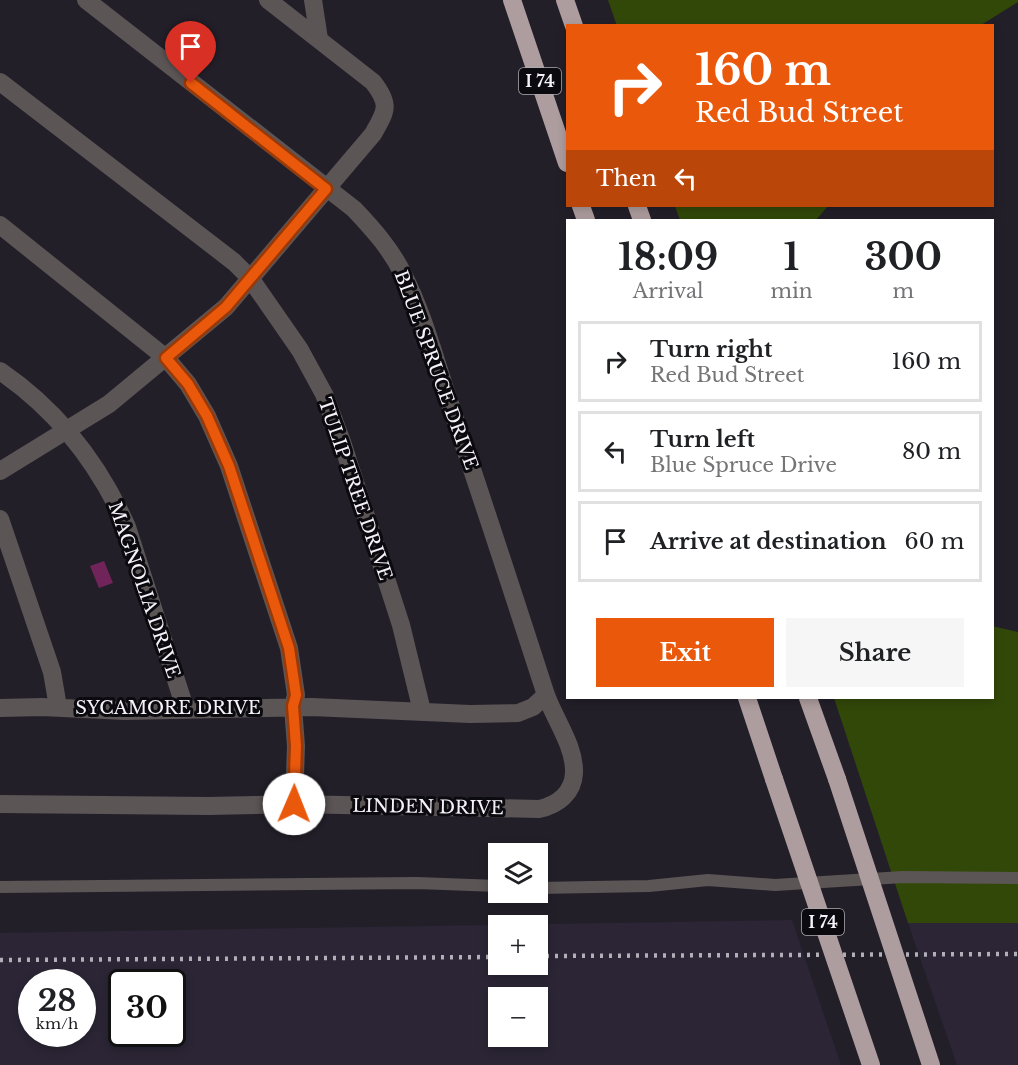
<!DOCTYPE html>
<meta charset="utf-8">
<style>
body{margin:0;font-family:"Libre Baskerville",serif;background:#f6f6f6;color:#202124;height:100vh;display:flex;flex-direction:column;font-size:22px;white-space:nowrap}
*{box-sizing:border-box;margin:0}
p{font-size:20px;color:#757577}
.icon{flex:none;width:33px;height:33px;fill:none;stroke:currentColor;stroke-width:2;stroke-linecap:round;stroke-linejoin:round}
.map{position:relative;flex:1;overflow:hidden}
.drawer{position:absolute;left:566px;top:219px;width:428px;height:480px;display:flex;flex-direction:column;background:#fff;border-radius:0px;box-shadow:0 3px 9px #0003}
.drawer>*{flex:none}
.guide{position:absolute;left:566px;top:24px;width:428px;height:183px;border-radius:0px;box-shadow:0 3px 9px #0003;background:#ea580c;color:#fff;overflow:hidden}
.controls{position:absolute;left:488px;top:843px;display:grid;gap:12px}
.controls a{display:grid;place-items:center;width:60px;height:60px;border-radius:0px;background:#fff;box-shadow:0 3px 9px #0003;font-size:30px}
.speed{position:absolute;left:18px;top:969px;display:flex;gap:12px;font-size:30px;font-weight:700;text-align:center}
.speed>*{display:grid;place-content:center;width:78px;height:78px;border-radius:50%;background:#fff;box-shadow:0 3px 9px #0003;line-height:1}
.speed small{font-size:15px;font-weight:400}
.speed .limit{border:3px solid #111;border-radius:9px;background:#fff;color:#111}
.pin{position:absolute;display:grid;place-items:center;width:51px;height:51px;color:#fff;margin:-62px -26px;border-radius:50% 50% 50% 0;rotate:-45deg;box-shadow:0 0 6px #0007}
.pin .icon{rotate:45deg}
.me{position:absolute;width:66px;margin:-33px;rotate:1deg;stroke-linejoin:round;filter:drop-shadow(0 0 4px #0008)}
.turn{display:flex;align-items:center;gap:21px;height:126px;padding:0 30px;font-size:27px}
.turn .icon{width:78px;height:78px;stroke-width:2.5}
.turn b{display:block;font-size:42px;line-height:51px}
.then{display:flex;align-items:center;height:57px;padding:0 30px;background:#0003;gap:12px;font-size:22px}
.eta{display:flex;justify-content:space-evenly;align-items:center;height:102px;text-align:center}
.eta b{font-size:36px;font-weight:800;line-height:42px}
.button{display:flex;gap:12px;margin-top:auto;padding:12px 30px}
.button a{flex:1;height:69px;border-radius:0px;background:#ea580c;color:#fff;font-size:24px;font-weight:800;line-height:69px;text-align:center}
.button a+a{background:#f6f6f6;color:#202124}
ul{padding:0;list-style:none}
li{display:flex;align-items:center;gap:18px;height:81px;margin:0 12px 9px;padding:0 18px;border:3px solid #e0e0e0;border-radius:0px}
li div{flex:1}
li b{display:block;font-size:22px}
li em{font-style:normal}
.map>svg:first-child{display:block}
.built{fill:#2b2535;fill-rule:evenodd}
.green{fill:#324809}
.building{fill:#70245a}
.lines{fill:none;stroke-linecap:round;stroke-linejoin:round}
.service{stroke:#5c5556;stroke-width:12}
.minor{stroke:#5c5556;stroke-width:18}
.motorway{stroke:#ae9d9e;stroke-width:18}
.rail{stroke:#b3afb8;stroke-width:4.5;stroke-dasharray:3 6;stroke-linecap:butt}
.motorway-bridge{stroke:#ae9d9e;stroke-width:18}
.route-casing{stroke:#983908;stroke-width:15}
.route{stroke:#ea580c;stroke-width:10}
.labels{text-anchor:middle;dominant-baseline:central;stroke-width:6;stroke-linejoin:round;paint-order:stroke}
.shield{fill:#0b0a0e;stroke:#afacb3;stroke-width:1.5}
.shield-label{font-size:16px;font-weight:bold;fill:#f5f2fa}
.street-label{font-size:18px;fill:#f5f2fa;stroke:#0b0a0e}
</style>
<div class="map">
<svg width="1018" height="1065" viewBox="0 0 1018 1065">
<rect width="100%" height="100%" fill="#231f29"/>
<!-- built -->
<path class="built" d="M792 920 841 1065H0V933ZM498 926H537V964H498ZM32 982H82V1034H32ZM122 982H172V1034H122ZM498 998H537V1036H498Z
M908 923H1018V1065H957Z"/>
<!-- green -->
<path class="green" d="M608 0H1018V2L981 25 617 26Z
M675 206H828L816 220H680Z
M992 626 1018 632V923H908L834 698H992Z"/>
<!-- building -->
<path class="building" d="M104 561 113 583 99 588 90 566Z"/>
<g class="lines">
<!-- service -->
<path class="service" d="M0 887 417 883 498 886
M537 888 649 886 708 880 775 885 903 877 1018 878"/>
<!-- minor -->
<path class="minor" d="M313 0 319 39
M0 82 234 262 250 278 300 350 324 394 342 442 401 625 422 711
M0 225 166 358 188 384 207 416 229 466 289 648 296 695 293 707 296 746 294 804
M0 371C57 410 99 464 127 527L185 708
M0 471 109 404 226 307 373 134C386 111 391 105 373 82L268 0
M0 519 52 672 58 707
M0 708 42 707 125 711 312 707 470 714 518 713 533 707 546 695
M0 804 208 806 294 804 539 809C558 805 573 793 574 773 575 745 553 717 545 692 514 596 483 501 451 407 436 363 424 315 403 274 391 249 372 228 354 209L86 0"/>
<!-- motorway -->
<path class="motorway" d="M512 0 567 163
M565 0 574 26
M581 206 586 220
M637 206 642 220
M747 698 774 779
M808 698 837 779"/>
<!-- rail -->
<path class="rail" d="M537 956 1018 954
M0 960 498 957"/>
<!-- motorway-bridge -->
<path class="motorway-bridge" d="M774 779 871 1065
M837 779 931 1065"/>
</g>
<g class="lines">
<!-- route casing -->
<g class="route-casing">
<path id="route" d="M191 83 326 189 226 307 166 358 188 384 207 416 229 466 289 648 296 695 293 706 296 746 294 804"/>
</g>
<!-- route -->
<use href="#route" class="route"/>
</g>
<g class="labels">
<!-- shield labels -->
<g class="shield">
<rect x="519" y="68" width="42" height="26" rx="4.5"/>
<rect x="802" y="909" width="42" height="26" rx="4.5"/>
</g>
<g class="shield-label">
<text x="540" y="81">I 74</text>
<text x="823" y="922">I 74</text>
</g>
<!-- street labels -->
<g class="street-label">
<text transform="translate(436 370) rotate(70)">BLUE SPRUCE DRIVE</text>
<text transform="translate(355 489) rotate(71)">TULIP TREE DRIVE</text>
<text transform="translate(144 590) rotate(71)">MAGNOLIA DRIVE</text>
<text x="168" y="708">SYCAMORE DRIVE</text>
<text transform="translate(428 807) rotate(1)">LINDEN DRIVE</text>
</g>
</g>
</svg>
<div class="controls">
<a><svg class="icon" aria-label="layers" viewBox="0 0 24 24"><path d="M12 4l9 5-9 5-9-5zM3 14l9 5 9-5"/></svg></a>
<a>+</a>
<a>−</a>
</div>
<div class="speed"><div>28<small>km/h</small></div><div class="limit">30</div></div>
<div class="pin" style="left:191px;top:83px;background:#d93025"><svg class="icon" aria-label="arrive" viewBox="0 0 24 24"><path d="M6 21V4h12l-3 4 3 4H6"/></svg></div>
<svg class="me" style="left:294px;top:804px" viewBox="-20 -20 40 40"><circle r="19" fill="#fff"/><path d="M0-13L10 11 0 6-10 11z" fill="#ea580c"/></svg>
<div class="guide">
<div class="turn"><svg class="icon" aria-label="right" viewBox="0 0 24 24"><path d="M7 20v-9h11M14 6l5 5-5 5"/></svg><div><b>160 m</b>Red Bud Street</div></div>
<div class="then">Then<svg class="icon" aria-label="left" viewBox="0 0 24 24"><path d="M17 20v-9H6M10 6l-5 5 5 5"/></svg></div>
</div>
<section class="drawer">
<div class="eta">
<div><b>18:09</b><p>Arrival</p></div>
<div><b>1</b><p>min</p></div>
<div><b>300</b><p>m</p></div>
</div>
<ul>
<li><svg class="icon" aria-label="right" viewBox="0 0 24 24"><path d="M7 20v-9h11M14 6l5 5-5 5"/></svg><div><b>Turn right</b><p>Red Bud Street</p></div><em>160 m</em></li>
<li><svg class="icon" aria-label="left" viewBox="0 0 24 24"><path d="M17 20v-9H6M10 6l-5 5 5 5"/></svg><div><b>Turn left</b><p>Blue Spruce Drive</p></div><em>80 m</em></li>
<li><svg class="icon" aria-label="arrive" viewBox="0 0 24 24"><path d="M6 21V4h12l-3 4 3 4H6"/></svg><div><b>Arrive at destination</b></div><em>60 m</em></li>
</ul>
<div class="button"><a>Exit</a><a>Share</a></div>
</section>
</div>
